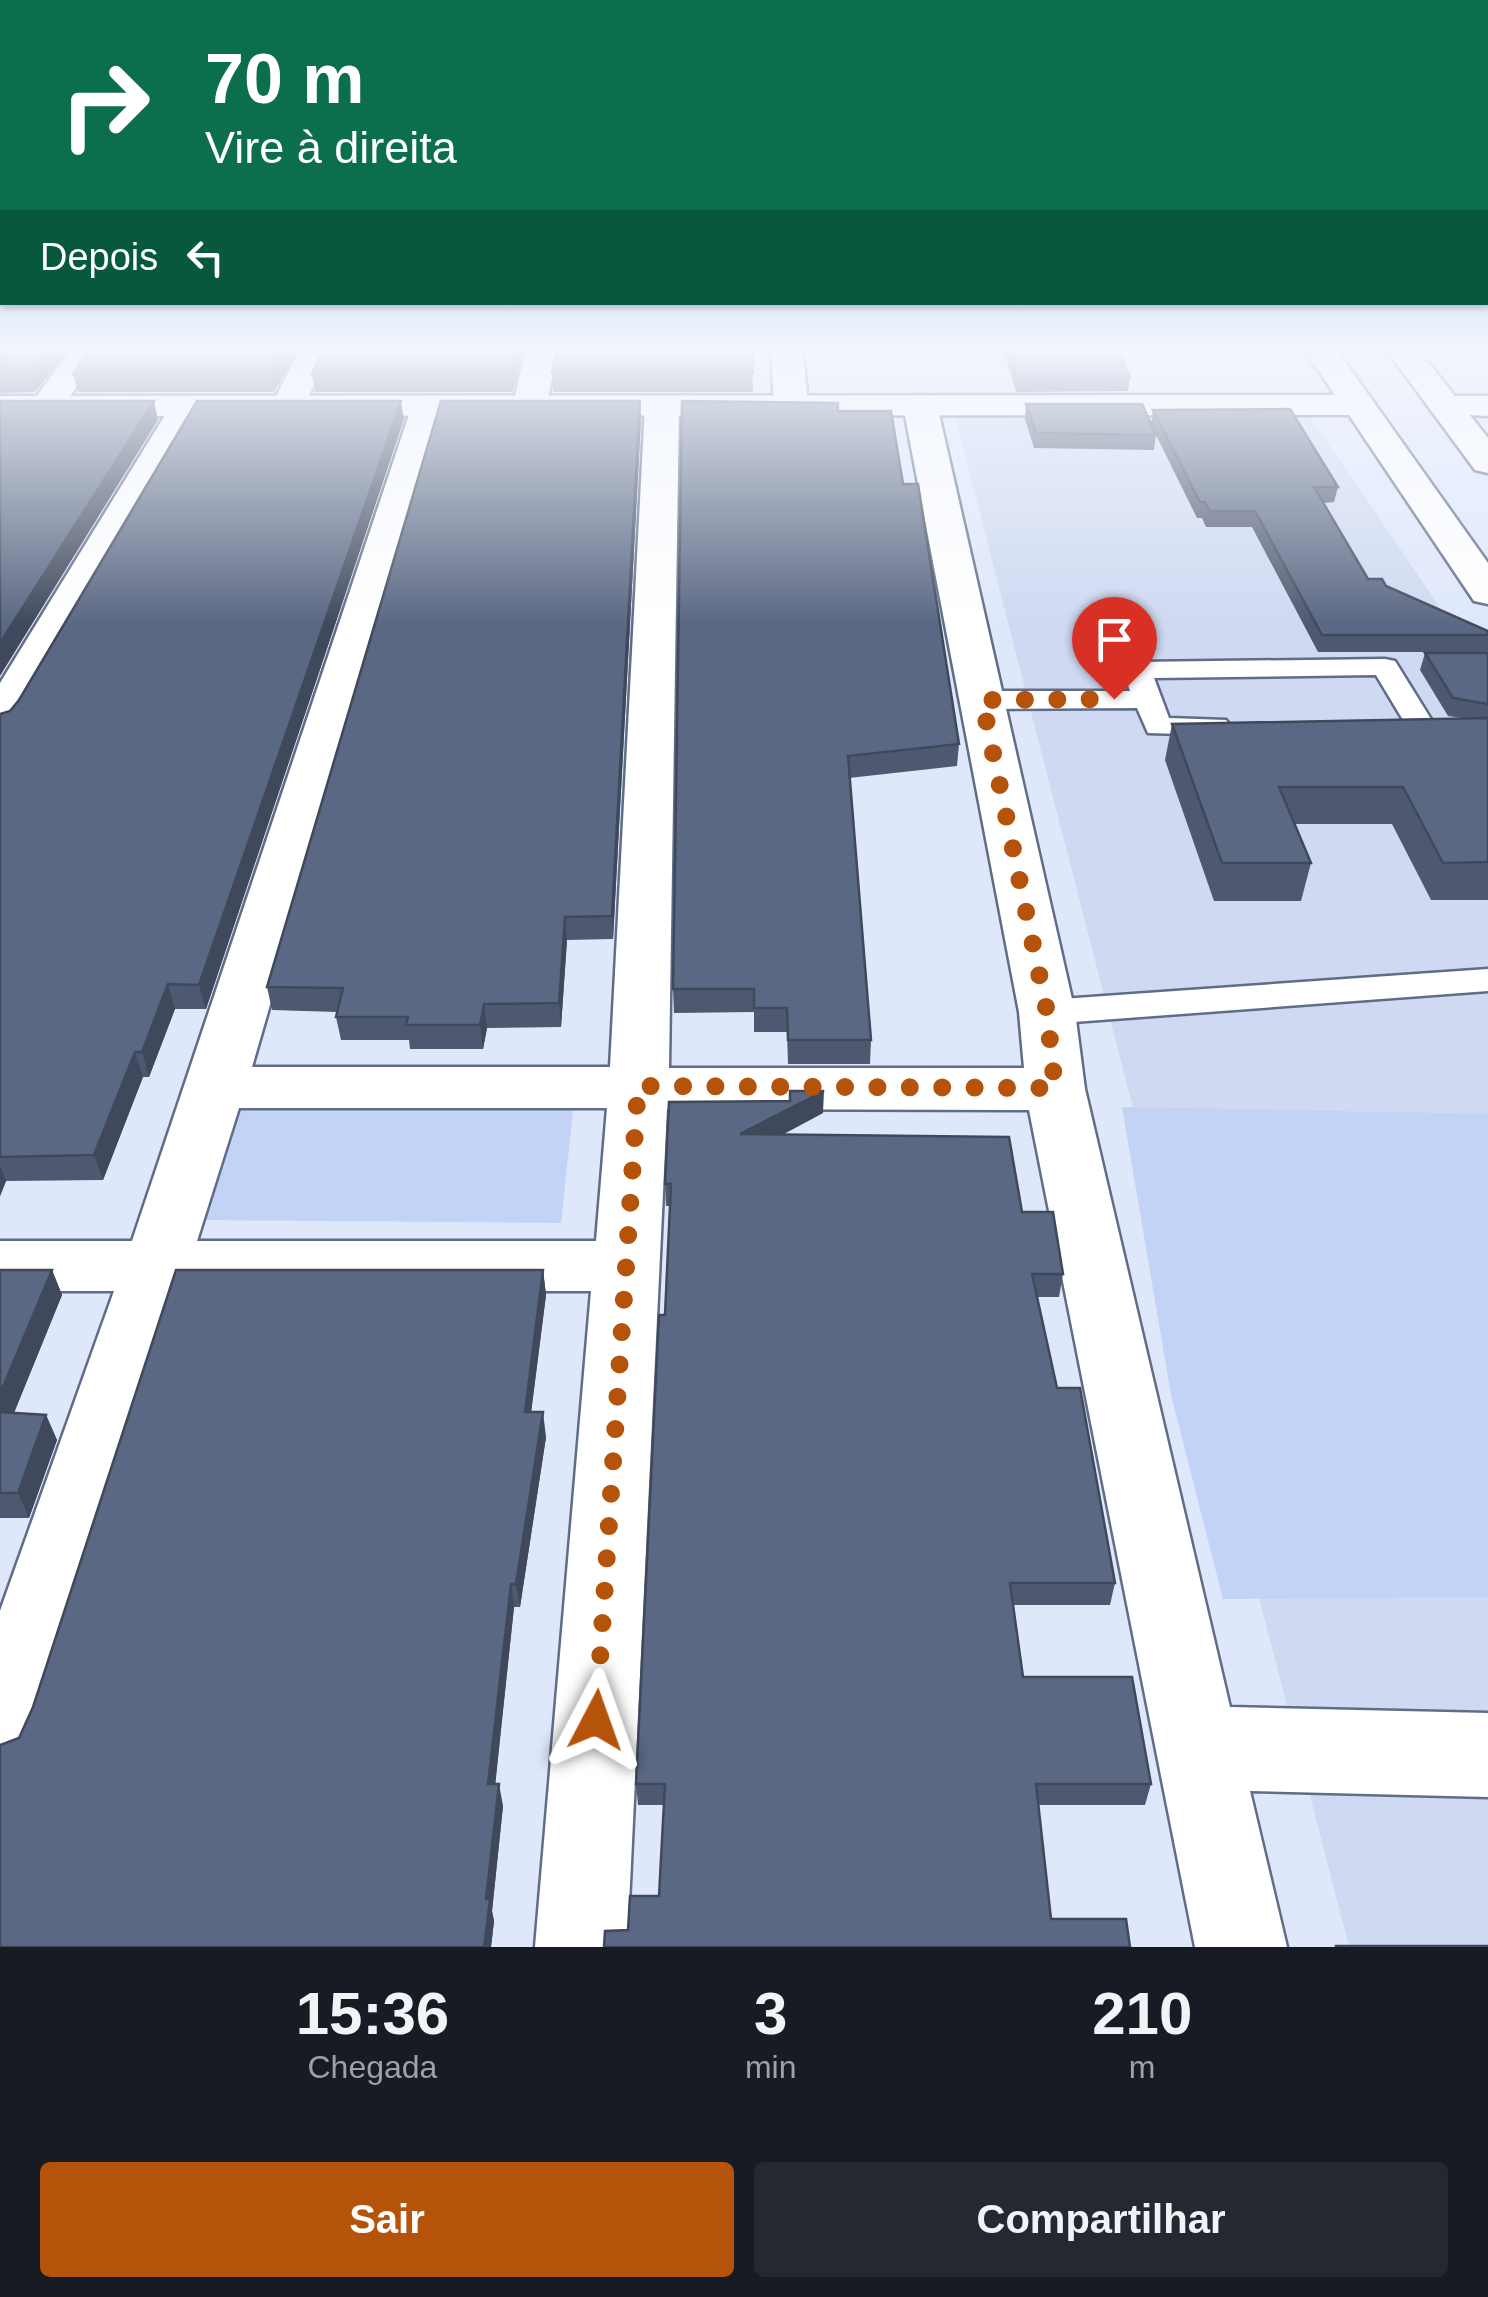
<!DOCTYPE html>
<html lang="pt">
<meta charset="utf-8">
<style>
body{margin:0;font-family:Helvetica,sans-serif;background:#242831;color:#f1f3f6;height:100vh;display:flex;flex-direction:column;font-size:38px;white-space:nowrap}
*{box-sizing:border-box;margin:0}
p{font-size:32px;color:#9ea1a6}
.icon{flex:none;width:55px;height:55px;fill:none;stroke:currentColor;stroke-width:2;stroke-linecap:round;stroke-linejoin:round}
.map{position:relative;height:1947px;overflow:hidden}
.drawer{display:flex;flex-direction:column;background:#171b24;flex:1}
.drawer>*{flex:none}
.guide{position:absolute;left:0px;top:0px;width:1490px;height:305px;box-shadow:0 2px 8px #0004;background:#0b6e4f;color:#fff;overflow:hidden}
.pin{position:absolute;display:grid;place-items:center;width:85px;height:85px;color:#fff;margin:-102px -42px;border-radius:50% 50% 50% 0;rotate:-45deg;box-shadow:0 0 10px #0007}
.pin .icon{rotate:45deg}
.me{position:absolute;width:110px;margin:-55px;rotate:4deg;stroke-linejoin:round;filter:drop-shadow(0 0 8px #0008)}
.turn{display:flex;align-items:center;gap:35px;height:210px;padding:0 40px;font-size:45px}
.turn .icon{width:130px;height:130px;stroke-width:2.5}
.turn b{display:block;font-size:70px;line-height:85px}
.then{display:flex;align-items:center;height:95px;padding:0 40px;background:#0003;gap:20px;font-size:38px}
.eta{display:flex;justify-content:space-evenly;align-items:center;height:170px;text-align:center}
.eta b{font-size:60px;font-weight:700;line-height:70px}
.primary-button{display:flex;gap:20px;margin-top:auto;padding:20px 40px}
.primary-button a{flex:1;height:115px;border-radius:10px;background:#b45309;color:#fff;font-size:40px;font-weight:700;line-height:115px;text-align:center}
.primary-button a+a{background:#242831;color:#f1f3f6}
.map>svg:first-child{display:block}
.built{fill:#cfd9f1}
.green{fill:#c3d3f6}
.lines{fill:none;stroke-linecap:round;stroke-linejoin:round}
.lane-casing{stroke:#606d89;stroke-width:5}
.street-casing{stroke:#606d89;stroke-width:5}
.secondary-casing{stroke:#606d89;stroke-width:5}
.lane{fill:#fff;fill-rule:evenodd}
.street{fill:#fff;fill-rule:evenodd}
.secondary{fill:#fff;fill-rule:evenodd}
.wall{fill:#4e5971}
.shaded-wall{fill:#40495c}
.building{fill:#5b6883;stroke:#40495c;stroke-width:2.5}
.route{stroke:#b45309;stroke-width:18;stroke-dasharray:0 32.4}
</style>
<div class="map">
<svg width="1488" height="1947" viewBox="0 0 1488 1947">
<rect width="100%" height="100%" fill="#dfe8fb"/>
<!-- built -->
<path class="built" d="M953 409H1305L1488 678V1947H1349Z"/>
<!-- green -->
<path class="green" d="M235 1102H574L561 1223 197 1220Z
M1122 1107 1488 1114V1597L1223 1599 1171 1395Z"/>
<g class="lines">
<!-- lane casing -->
<g class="lane-casing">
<path id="lane" d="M1385 659 1395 661 1434 724 1429 730H1409L1376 675 1154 678 1169 718 1226 720 1231 726 1226 732 1216 735 1148 733 1137 708 981 709 971 706 967 700 971 694 981 691H1130L1123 670 1137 662Z
M1488 969V991L1047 1024 1034 1020 1029 1012 1034 1004 1047 1000Z"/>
</g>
<!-- street casing -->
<g class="street-casing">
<path id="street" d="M70 352H102L58 413H34L29 406Z
M299 352H331L300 413H276L271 406Z
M526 352H558L546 406 541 413H517L512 406Z
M771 352H803L808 404 803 411H779L774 404Z
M920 395 932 398 937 405 1075 1012 1085 1089 1230 1707 1488 1713V1797L1250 1791 1287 1947H1195L1029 1110 667 1109 627 1947H535L591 1291H181L42 1728 30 1757 0 1769V1611L114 1291H0V1241H132L414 400H438L443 407 252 1067H610L645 406 650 399H674L679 406 669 1068H1024L1019 1012 903 405 908 398ZM239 1108H607L596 1241H197Z
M1445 396H1488V416L1433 413 1428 406 1433 399Z
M187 397 199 400 204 407 23 720 16 730 0 734V683L170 407 175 400Z"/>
</g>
<!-- secondary casing -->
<g class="secondary-casing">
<path id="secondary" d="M1306 352H1338L1488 563V604L1474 601 1349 415 0 416V396L1335 395Z
M1388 352H1420L1488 438V473L1475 470Z"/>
</g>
<!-- lane -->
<use href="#lane" class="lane"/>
<!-- street -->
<use href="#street" class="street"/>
<!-- secondary -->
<use href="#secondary" class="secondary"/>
</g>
<!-- wall -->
<path class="wall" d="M0 352H67L35 392 0 393Z
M297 352 274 392H78L73 374Z
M322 352H525L512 392H315L312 374Z
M752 352 753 392H553L552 373Z
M1004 352H1118L1130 377 1128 391 1016 392Z
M1026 404 1151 424 1153 410 1338 487 1334 502 1323 503 1368 579 1488 631V652H1318L1252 527H1206L1202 518H1197L1154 431 1156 435 1154 450 1034 448 1025 419Z
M838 411 903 484 959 744 957 766 849 778 871 1040 870 1064H788L787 1032H754V1012L674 1013 673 989Z
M404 419 206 1009H175L149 1077H143L103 1180 6 1181 0 1196V714L10 711Z
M641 419 613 939 567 940 561 1027 487 1028 483 1049H410L409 1040H341L336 1017 337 1012 272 1010 267 987Z
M1425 653H1488V900H1431L1392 824H1294L1311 863 1301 901H1214L1165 760 1172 724 1462 718 1448 716 1420 670Z
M823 1113 782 1135 1022 1212 1063 1274 1059 1297H1037L1057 1388 1115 1583 1110 1605H1013L1023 1677 1151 1784 1145 1805H1038L628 1930 659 1896 664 1805H638L636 1784 665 1315 670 1206H666L665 1184Z
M0 1270H52L62 1295 14 1413 46 1415 57 1440 29 1518H0Z
M543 1270 546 1295 531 1412 546 1437 520 1607H514L495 1784 503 1806 492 1911 494 1921 491 1947H0L19 1738Z"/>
<!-- shaded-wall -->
<path class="shaded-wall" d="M47 352H67L35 392 30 374Z
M283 352H297L274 392 271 374Z
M517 352H525L512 392 510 373Z
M154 401 158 420 0 676V643Z
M401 401 404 419 206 1009 199 985Z
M640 401 641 419 613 939 612 916Z
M565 917 567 940 561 1027 559 1003Z
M168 984 175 1009 149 1077 142 1052Z
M484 1004 487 1028 483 1049 480 1025Z
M135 1052 143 1077 103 1180 94 1155Z
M824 1091 823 1113 740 1157V1134Z
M0 1165 6 1181 0 1196Z
M52 1270 62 1295 4 1437 0 1428V1394Z
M543 1270 546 1295 528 1437 525 1412Z
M543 1412 546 1437 520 1607 516 1584Z
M46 1415 57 1440 29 1518 18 1493Z
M511 1584 514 1607 493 1806 488 1784Z
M499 1784 503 1806 492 1911 494 1921 491 1947H484L486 1899Z"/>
<!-- building -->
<path class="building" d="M0 352H47L30 374 0 375Z
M88 352H283L271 374H73Z
M322 352H517L510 373 312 374Z
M556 352H752L753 373H552Z
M1009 352H1118L1130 377H1017Z
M0 401H154L0 643Z
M197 401H401L199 985 168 984 142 1052H135L94 1155 0 1157V714L10 711 19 700Z
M441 401H640L612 916 565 917 559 1003 484 1004 480 1025H406L408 1017H336L343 988 267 987Z
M682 401 838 403V411H891L903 484H918L959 744 848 756 871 1040H788L787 1008H754V989H673Z
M1026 404H1142L1156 435 1036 433Z
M1290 409 1338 487H1314L1368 579H1382L1386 586 1488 631V635H1322L1255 511H1209L1205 502H1200L1153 410Z
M1425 653H1488V704L1453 698Z
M1488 718V862L1443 863 1403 787H1279L1311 863H1222L1172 724Z
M790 1091H824L740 1134 1009 1137 1022 1212H1053L1063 1274H1032L1057 1388H1080L1115 1583H1010L1023 1677H1132L1151 1784H1036L1051 1919H1126L1130 1947H604L605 1931 628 1930 630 1896H659L665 1784H636L659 1315H665L671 1184H665L669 1102 790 1101Z
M0 1270H52L0 1394Z
M176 1270H543L525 1412H543L516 1584H511L488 1784H499L486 1899H490L484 1947H0V1745L19 1738 33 1707Z
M0 1412 46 1415 18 1493H0Z
M1336 1946H1488V1947H1336Z"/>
<!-- sky -->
<linearGradient id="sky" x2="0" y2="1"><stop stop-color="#81aee6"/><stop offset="0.56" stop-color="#f1f5fd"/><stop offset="1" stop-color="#f1f5fd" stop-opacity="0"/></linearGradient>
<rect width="1488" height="625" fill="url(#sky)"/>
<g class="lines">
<!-- route -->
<path class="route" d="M596 1720 638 1086 1055 1088 1047 1012 982 700 1114 699"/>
</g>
</svg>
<div class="pin" style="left:1114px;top:699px;background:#d93025"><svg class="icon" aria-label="arrive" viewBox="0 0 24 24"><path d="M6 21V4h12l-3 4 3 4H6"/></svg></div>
<svg class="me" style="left:596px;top:1720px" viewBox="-20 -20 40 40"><path d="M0-17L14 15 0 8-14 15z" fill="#b45309" stroke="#fff" stroke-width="4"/></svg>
<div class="guide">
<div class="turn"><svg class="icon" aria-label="right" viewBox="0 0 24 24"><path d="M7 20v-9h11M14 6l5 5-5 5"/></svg><div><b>70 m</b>Vire à direita</div></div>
<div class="then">Depois<svg class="icon" aria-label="left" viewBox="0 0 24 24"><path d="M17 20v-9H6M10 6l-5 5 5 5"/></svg></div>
</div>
</div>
<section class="drawer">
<div class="eta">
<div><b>15:36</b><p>Chegada</p></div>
<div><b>3</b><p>min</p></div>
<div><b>210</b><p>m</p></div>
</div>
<div class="primary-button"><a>Sair</a><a>Compartilhar</a></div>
</section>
